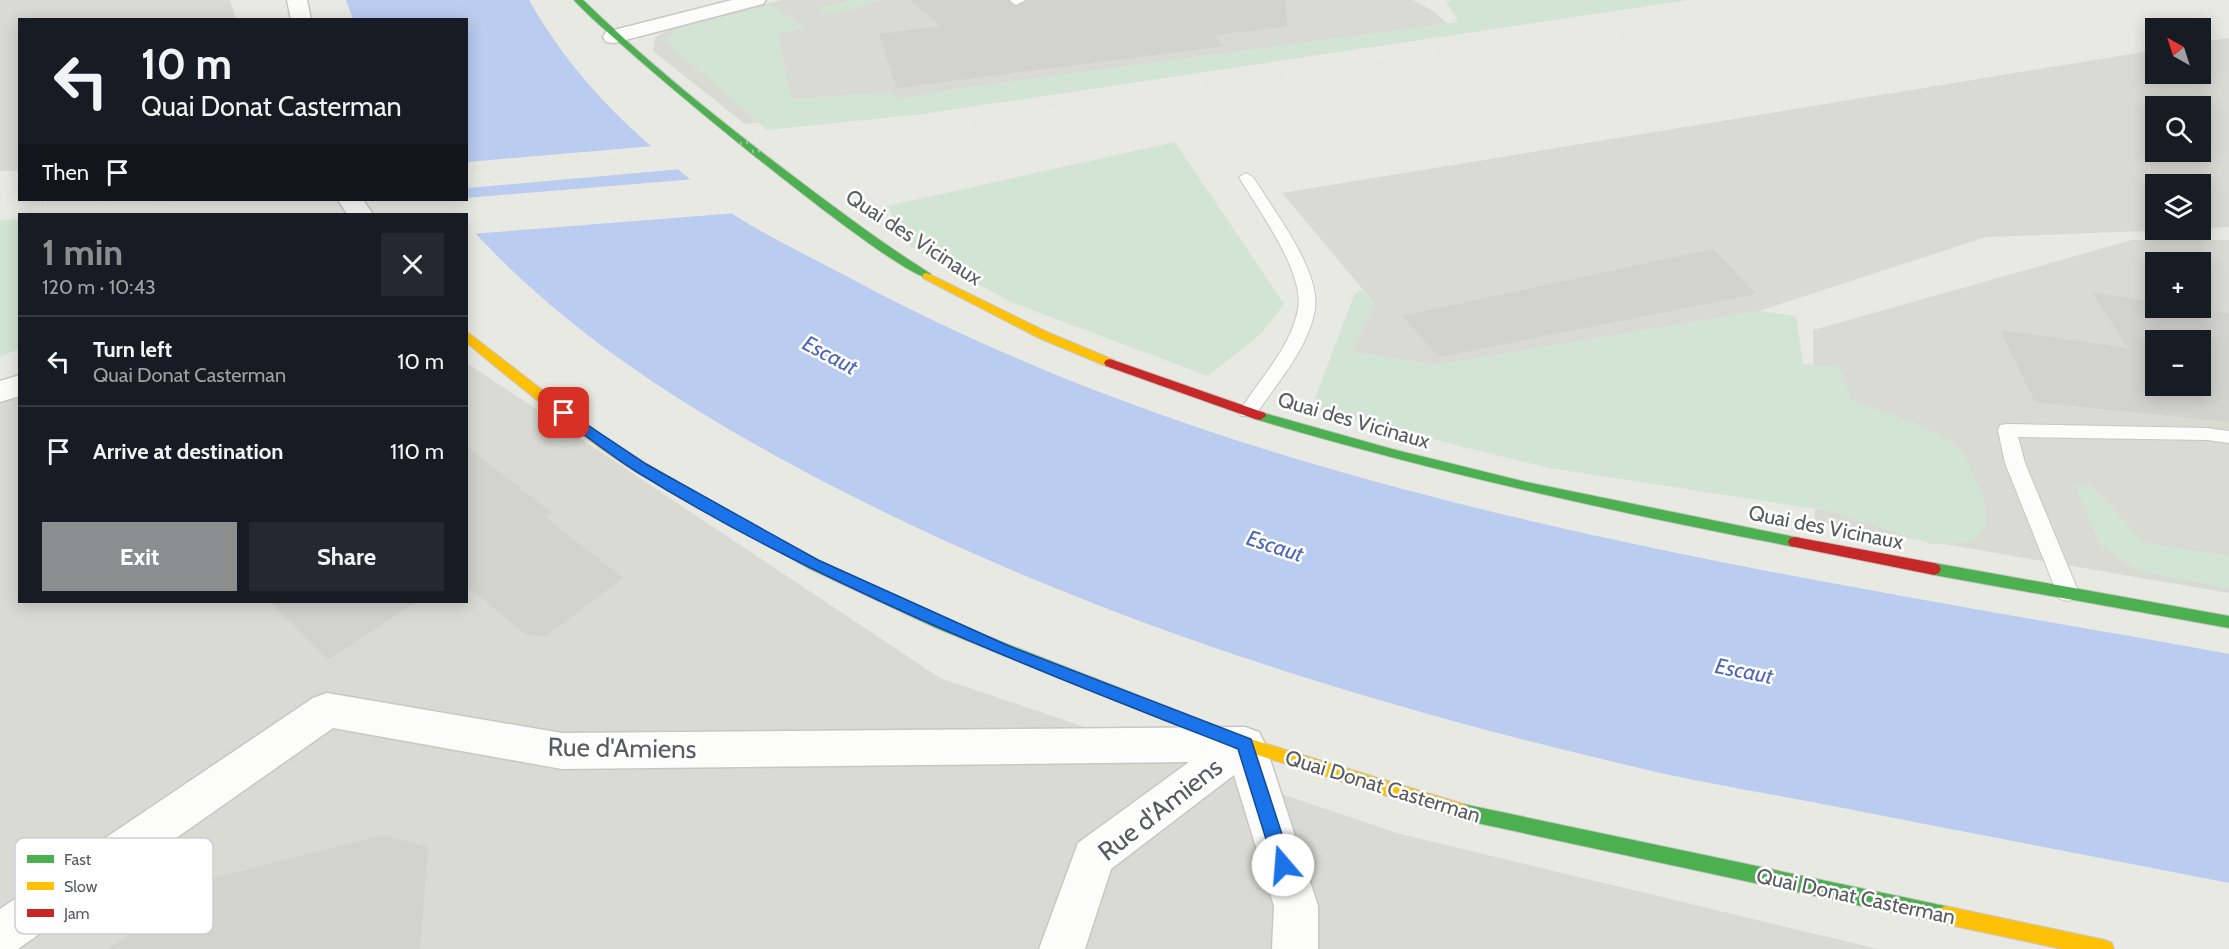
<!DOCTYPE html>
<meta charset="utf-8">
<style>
body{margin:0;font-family:Cabin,sans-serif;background:#242831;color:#f1f3f6;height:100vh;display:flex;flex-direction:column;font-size:22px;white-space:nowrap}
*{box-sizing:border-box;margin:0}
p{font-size:20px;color:#9ea1a6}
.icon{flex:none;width:33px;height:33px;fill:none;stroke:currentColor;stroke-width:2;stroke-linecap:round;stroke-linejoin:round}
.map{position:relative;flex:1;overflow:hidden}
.side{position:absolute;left:18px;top:213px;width:450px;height:390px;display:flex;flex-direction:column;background:#171b24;border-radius:0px;box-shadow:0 3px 15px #0003}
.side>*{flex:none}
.guide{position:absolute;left:18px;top:18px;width:450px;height:183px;border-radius:0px;box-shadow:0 3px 15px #0003;background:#171b24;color:#f1f3f6;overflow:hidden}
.needle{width:39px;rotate:321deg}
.controls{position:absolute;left:2145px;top:18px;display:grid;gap:12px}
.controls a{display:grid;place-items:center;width:66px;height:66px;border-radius:0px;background:#171b24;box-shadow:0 3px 15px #0003;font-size:30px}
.pin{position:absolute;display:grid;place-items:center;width:51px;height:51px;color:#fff;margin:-26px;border-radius:12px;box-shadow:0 3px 9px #0006}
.me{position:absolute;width:66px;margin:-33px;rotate:342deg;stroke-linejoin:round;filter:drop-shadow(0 0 4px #0008)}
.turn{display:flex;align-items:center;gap:21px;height:126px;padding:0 24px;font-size:27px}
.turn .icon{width:78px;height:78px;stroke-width:2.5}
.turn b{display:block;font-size:42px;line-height:51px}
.then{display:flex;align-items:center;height:57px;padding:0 24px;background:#0003;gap:12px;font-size:22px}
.round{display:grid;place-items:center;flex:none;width:63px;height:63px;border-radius:0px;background:#242831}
.headline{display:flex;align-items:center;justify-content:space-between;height:102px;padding:0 24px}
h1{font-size:36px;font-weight:800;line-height:45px;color:#8b8d8e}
.action{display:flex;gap:12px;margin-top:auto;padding:12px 24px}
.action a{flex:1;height:69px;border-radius:0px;background:#8b8d8e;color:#fff;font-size:24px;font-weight:800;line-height:69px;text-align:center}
.action a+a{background:#242831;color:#f1f3f6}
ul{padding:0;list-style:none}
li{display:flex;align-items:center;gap:18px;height:90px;padding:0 24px;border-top:2px solid #363941}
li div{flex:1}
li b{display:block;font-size:22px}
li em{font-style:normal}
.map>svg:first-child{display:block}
.industrial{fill:#dadad4;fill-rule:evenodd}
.green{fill:#d2e4d4}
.water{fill:#baccf0}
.pier{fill:#e9e9e3}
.building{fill:#d2d2ce;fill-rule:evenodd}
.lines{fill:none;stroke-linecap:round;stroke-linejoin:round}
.lane-casing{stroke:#c7c7c6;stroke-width:2}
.street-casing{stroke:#c7c7c6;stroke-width:3}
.fast-casing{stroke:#c6c6c4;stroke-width:2}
.slow-casing{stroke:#c6c6c4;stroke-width:2}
.jam-casing{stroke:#c6c6c4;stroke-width:2}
.lane{fill:#fcfcfb;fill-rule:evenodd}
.street{fill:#fcfcfb;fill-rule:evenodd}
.fast{fill:#4caf50;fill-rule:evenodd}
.slow{fill:#ffc107;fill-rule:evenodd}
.jam{fill:#c62828;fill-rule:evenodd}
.rail{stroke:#e2e2e1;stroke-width:3;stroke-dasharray:1 5;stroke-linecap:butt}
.route{fill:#1a73e8;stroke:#114b97;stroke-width:1.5}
.labels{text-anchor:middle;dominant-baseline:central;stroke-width:5;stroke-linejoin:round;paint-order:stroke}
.street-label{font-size:21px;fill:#595b60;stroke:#fff}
.water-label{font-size:22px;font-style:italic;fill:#4c67b5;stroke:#fff}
.near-street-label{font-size:26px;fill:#595b60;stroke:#fff}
.key{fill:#fff;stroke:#cdcecf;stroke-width:1.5}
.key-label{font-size:16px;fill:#595b60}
</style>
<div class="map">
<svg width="2229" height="949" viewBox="0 0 2229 949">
<rect width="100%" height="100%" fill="#e9e9e3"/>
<!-- industrial -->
<path class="industrial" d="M0 0H230L236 19 20 20 19 171H0Z
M781 0H1413L1433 11 1451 27 745 124 653 51 655 38 668 30Z
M2229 38V227L2201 228 2200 184H2156V230H2169L1986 237 1759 311 1436 365 1350 352 1375 304 1282 193 2155 50 2156 74H2200L2201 42ZM2156 106H2200V152H2156Z
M2132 240H2229V593L1815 522 1813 330ZM2156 262H2200V308H2156ZM2156 340H2200V386H2156Z
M467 363 940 678 1400 834 1878 949H0V392L19 385 20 602H466Z"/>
<!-- green -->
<path class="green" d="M852 0H884L828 15 819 8Z
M1453 0H1688L923 114 767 130 665 41 679 27 771 4 805 28 778 34 791 99 893 92 895 100 954 89 1458 22 1446 1Z
M1175 142 1284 304 1262 333 1208 376 1013 303 911 247 887 206Z
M19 219V349L0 357V220Z
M1362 289 1375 304 1350 352 1436 365 1759 311 1796 316 1803 364 1839 367 1852 400C1884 414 1939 427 1961 451 1970 461 1975 481 1981 493 1990 514 1990 525 1973 542L1932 544 1828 511 1549 468 1311 409 1354 295Z
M2090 484 2145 543 2229 556V588L2139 571 2118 558 2099 544 2075 486Z"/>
<!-- water -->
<path class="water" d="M346 0H529C572 76 624 125 691 180 708 193 724 209 742 220 777 241 814 259 850 278 1269 504 1767 570 2229 654V883C2097 857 1965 832 1833 806 1767 793 1701 783 1635 767 1362 703 1090 618 840 490 704 420 569 338 467 224L466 214H458L445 200H466V20L353 19Z"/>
<!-- pier -->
<path class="pier" d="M654 146 682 169 467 188V162Z
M695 179 737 213 471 234 466 228V214H454L442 200Z"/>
<!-- building -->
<path class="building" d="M909 0H1008L1017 7 1028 0H1286L1287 26 1215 35 1224 46 896 88 879 34 941 26Z
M1713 249 1756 294 1439 357 1402 316Z
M2092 293 2156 302V308H2193L2229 313V422L2035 402 2000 330 2128 348ZM2156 340H2200V386H2156Z
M466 446 552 513 545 517 623 578 545 637 525 634 466 585Z
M270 602H416L328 660Z
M382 835 428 847 420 949H108L211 879Z"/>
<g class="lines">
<!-- lane casing -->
<g class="lane-casing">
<path id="lane" d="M1026 0 1016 5 1010 1 1011 0Z
M1246 173 1253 177C1272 208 1321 271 1315 309 1309 348 1276 384 1255 416H1241L1239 412C1259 379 1291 348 1298 309 1305 272 1257 208 1239 177Z
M2007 424 2207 428 2229 431V443L2207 440 2018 437 2025 463 2079 593 2076 599 2068 601 2060 599 2057 593 2005 463 1998 430 2000 425Z"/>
</g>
<!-- street casing -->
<g class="street-casing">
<path id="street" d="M287 0H307L311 20H291Z
M732 0H766L763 4 614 43 606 42 603 37 606 32Z
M338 200H363L373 214H347Z
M20 375V396L0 402V381Z
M327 693 562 733 1245 727 1259 732 1265 744 1318 906V949H1272L1274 906 1234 775 1111 869 1085 949H1039L1078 843 1189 762 562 769 333 728 18 949H0V909L313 698Z"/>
</g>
<!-- fast casing -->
<g class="fast-casing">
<path id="fast" d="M574 0H583C649 64 720 121 793 176 838 210 883 244 931 274V278C902 284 606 37 574 0Z
M1260 412 1392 449 1526 482 1795 537 1800 538 1802 542 1800 546 1795 547C1613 512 1433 472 1255 419L1254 416Z
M671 480 818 560 946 620 1186 714 1188 719 1186 724 1180 726 1174 724 936 628 808 568 666 488 664 485 666 482Z
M1934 563 2229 616V628L1934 575 1929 573 1927 569 1929 565Z
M1463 804 1945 906 1951 909 1954 915 1951 921 1945 924 1463 820 1457 817 1454 812 1457 807Z"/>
</g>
<!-- slow casing -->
<g class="slow-casing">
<path id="slow" d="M927 273 1047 332 1114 360 1116 363 1114 366H1106L1039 338 923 278V274Z
M466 331 595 431 676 482 678 485 676 488C650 496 493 365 466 342Z
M1180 712 1247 738 1463 804 1469 807 1472 812 1469 817 1463 820 1245 751 1174 724 1172 719 1174 714Z
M1945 906 2105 940 2112 943 2114 949H2062L1945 924 1939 921 1936 915 1939 909Z"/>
</g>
<!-- jam casing -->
<g class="jam-casing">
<path id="jam" d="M1110 359 1265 413 1266 416 1260 420 1255 419 1106 366 1104 363 1106 360Z
M1795 537 1934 563 1939 565 1941 569 1939 573 1934 575 1795 547 1790 546 1788 542 1790 538Z"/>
</g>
<!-- lane -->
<use href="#lane" class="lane"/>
<!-- street -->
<use href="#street" class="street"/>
<!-- fast -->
<use href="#fast" class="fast"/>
<!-- slow -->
<use href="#slow" class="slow"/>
<!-- jam -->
<use href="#jam" class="jam"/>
<!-- rail -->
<path class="rail" d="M466 172C917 129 1365 64 1813 0
M466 182C939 136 1409 68 1879 0
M0 196H20
M0 207 200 200"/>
</g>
<!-- route -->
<path class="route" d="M564 409 646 464 818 560 1009 646 1251 739 1292 865 1290 871 1283 874 1277 871 1274 865 1238 749C1032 668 825 589 637 472 610 455 585 435 559 416L557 413Z"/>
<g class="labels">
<!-- street labels -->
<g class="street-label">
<text transform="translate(914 237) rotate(33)">Quai des Vicinaux</text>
<text transform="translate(1354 420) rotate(16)">Quai des Vicinaux</text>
<text transform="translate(1826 527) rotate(11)">Quai des Vicinaux</text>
<text transform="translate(1383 786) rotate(17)">Quai Donat Casterman</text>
<text transform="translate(1856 896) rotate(12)">Quai Donat Casterman</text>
</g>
<!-- water labels -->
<g class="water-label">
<text transform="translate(830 355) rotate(28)">Escaut</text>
<text transform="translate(1275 546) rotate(18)">Escaut</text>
<text transform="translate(1744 671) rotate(11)">Escaut</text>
</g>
<!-- near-street labels -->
<g class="near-street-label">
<text transform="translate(622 748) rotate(1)">Rue d'Amiens</text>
<text transform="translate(1160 809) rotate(-38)">Rue d'Amiens</text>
</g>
</g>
<!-- legend -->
<rect x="15" y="838" width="198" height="96" rx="9" class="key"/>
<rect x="27" y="855" width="27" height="8" fill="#4caf50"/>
<rect x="27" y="882" width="27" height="8" fill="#ffc107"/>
<rect x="27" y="909" width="27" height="8" fill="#c62828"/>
<g class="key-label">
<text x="64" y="865">Fast</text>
<text x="64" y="892">Slow</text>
<text x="64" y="919">Jam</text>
</g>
</svg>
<div class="controls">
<a><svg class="needle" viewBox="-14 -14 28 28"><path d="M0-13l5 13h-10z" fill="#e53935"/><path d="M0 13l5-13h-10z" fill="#9ea1a6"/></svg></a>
<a><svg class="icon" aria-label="search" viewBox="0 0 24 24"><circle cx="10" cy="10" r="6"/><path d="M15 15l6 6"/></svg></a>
<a><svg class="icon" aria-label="layers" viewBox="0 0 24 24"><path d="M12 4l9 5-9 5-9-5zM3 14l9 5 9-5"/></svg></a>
<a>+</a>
<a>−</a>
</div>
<div class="pin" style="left:564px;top:413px;background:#d93025"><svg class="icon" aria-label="arrive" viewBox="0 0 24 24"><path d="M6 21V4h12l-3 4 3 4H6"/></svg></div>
<svg class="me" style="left:1283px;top:865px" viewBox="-20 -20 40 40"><circle r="19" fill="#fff"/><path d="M0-13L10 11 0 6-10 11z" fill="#1a73e8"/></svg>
<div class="guide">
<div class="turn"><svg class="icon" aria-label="left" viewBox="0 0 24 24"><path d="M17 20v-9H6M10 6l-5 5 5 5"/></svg><div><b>10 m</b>Quai Donat Casterman</div></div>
<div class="then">Then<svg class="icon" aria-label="arrive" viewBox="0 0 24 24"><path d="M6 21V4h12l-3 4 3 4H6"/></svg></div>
</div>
<section class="side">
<div class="headline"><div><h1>1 min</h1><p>120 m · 10:43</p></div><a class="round"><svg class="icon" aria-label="close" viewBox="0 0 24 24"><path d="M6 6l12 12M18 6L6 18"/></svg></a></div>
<ul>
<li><svg class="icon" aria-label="left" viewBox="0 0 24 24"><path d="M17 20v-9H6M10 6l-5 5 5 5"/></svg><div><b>Turn left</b><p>Quai Donat Casterman</p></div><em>10 m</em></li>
<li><svg class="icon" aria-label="arrive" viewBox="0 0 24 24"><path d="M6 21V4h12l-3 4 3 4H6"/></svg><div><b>Arrive at destination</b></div><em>110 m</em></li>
</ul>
<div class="action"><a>Exit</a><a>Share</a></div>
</section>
</div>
